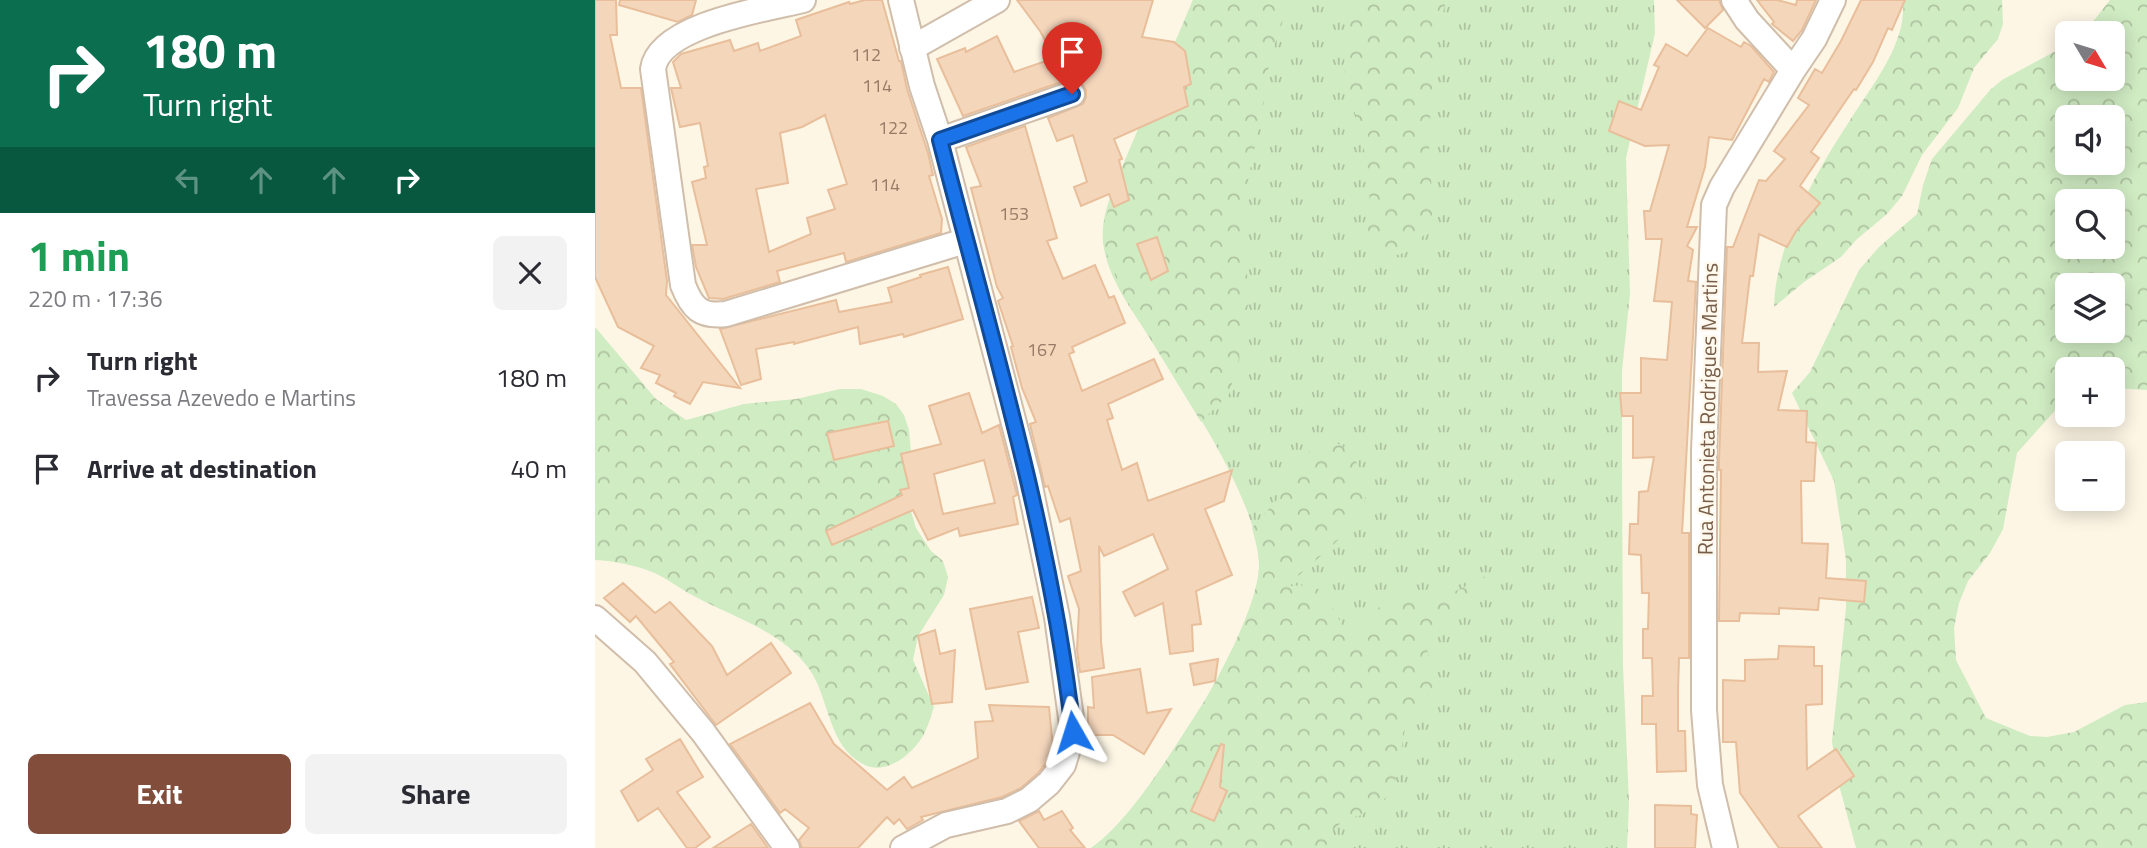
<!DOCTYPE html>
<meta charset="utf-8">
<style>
body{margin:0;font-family:"Titillium Web",sans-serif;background:#f2f2f3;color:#2b2b33;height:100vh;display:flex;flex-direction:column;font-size:26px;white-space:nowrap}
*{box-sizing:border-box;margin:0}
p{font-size:23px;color:#7c7c81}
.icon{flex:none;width:38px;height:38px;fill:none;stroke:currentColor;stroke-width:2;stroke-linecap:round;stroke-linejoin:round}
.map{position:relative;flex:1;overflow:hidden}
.panel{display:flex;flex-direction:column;background:#fff;width:595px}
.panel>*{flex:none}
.guide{background:#0b6e4f;color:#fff;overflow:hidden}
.needle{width:46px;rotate:128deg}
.tools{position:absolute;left:1460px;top:21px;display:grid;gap:14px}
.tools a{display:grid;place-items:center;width:70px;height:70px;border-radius:10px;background:#fff;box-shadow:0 4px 18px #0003;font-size:35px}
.pin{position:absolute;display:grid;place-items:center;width:60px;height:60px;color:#fff;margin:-72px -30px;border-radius:50% 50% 50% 0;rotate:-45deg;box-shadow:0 0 7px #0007}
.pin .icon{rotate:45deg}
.me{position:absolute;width:77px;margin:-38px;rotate:354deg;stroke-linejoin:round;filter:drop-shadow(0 0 5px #0008)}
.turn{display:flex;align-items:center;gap:24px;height:147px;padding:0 28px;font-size:32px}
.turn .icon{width:91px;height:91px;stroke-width:2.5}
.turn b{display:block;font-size:49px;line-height:60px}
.lanes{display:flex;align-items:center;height:66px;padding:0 28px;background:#0003;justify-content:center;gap:35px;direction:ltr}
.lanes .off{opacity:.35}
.round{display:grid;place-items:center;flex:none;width:74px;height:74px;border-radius:10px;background:#f2f2f3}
.summary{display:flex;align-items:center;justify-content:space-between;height:119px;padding:0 28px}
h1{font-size:42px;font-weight:700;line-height:52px;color:#1e9e55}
.button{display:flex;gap:14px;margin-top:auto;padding:14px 28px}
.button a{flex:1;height:80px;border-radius:10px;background:#824d3b;color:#fff;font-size:28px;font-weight:700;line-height:80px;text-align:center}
.button a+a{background:#f2f2f3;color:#2b2b33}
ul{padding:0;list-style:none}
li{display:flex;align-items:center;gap:21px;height:91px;padding:0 28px}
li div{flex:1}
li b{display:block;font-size:26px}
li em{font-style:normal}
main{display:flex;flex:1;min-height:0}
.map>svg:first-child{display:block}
.grass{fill:url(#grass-tufts)}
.forest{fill:url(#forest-crowns);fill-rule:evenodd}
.building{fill:#f4d6bb;stroke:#e8be9b;stroke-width:2;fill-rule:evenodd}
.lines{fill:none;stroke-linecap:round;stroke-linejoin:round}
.minor-casing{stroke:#d0beab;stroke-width:28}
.minor{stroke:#fff;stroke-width:24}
.route-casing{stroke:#114b97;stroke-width:18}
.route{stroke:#1a73e8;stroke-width:12}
.labels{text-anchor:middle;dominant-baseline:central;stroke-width:5;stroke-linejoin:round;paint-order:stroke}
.number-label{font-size:18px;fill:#977b66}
.street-label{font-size:21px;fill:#785d49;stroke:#fff9ed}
</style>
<main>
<section class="panel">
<div class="guide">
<div class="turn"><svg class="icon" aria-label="right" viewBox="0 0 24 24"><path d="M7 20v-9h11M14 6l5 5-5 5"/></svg><div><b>180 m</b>Turn right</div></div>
<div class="lanes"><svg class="icon off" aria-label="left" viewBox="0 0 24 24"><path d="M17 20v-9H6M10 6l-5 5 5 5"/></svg><svg class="icon off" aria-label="ahead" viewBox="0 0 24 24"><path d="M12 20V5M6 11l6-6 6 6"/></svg><svg class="icon off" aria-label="ahead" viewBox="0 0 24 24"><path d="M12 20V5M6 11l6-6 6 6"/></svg><svg class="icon" aria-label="right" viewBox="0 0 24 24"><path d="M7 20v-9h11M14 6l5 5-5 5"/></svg></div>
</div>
<div class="summary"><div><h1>1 min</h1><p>220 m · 17:36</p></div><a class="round"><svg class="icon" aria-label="close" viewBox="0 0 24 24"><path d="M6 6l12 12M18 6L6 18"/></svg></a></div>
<ul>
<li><svg class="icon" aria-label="right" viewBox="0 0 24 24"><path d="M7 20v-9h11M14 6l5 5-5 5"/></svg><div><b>Turn right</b><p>Travessa Azevedo e Martins</p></div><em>180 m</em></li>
<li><svg class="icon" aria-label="arrive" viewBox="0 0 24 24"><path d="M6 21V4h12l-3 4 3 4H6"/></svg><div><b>Arrive at destination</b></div><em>40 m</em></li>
</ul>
<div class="button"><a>Exit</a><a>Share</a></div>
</section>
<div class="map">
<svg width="1552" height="848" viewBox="0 0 1552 848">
<defs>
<pattern id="grass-tufts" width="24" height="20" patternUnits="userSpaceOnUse" patternTransform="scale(1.75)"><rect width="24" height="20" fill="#d0ecc3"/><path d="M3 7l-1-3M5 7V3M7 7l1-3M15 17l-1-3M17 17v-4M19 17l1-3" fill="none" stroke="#aec2a0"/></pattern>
<pattern id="forest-crowns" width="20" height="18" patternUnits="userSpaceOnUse" patternTransform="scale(1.75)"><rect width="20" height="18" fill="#d0ecc3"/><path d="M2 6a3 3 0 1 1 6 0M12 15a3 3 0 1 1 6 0" fill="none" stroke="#aec2a0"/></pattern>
</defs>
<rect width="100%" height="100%" fill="#fdf6e5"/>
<!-- grass -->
<path class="grass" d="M598 0H1059L1060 33 1031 158 1035 294 1027 371V462L1028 666 1034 803 1032 848H496C534 823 577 751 603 711 630 670 662 618 664 567 666 504 590 394 556 340 538 311 511 277 508 241 505 209 527 170 539 142 559 94 578 47 598 0Z"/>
<!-- forest -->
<path class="forest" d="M598 0H695L675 58 668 107 648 205 645 241 652 272 654 299 644 358 634 394 606 422 526 291 508 243V228L521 181Z
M759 0H851C838 50 835 102 834 154 833 176 843 203 835 223 830 236 819 249 806 254 801 256 791 254 785 254L773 230 775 185 769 149 749 70 751 38Z
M1309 0H1407L1408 24 1403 39 1379 68 1363 108 1327 155 1307 196 1292 214 1261 240 1246 257 1209 282 1179 307C1180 247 1219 175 1252 125 1271 94 1297 63 1306 27 1308 18 1308 9 1309 0Z
M1515 0H1552V390L1517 388V369H1472V397L1422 453 1408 529 1395 553 1373 581 1364 603 1359 628 1361 660 1391 718 1435 736 1452 737 1479 732 1530 705 1552 702V848H1261L1241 774 1237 741 1251 608V560L1247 533 1239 481 1197 393 1215 372 1264 270 1284 247 1322 214 1328 185 1337 159 1395 90 1407 80 1472 45V79H1517V33H1489ZM1472 117H1517V163H1472ZM1472 201H1517V247H1472ZM1472 285H1517V331H1472Z
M0 327 61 399 91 420 149 404 201 399 245 389H266L288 396 301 404 309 415 314 430 317 463 313 501 321 528 336 551 348 561 353 577 349 595 323 636 318 660 339 707C336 715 334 724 330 732 321 751 293 776 270 765 233 748 235 700 215 670 188 631 139 618 99 596 85 589 72 578 57 572 39 565 20 561 0 560Z
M725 444H745C812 504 733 544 693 586 701 586 714 584 721 588 736 595 744 625 756 639 771 623 782 601 806 597 822 595 835 601 851 596L938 552 901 583 829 632 839 686 812 719 799 787 787 802 764 816 750 819 738 830 730 848H496C549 813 664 629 664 565 664 553 660 540 657 528L686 495 694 473 706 457Z"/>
<!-- building -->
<path class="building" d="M0 0H21L22 35H15L26 88H46L72 281 71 295 145 388 108 382 95 404 79 396 81 393 61 383 65 375 46 368 59 346 23 327 0 277Z
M25 0H101L97 15 83 22 24 5Z
M270 0H287L304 61H306L312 89 333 153 338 175 334 176 347 219 346 233 251 262 249 253 182 271 185 282 128 299 114 298 101 267 97 245H112L97 182 111 178 109 167 113 166 105 123 85 127 76 88H86L78 62 86 54 135 40 139 51 163 43 165 51 206 36 201 20 254 2 255 4ZM230 115 252 184 233 190 240 209 212 218 216 234 174 252 161 189 193 183 185 133 207 127Z
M422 0H558L547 37 579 42 590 51 596 84 589 87 593 106 519 139 527 159 524 160 534 200 519 207 514 194 486 206 479 187 492 182 478 135 462 141 453 118 488 104 491 97V90L486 82 479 79 472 80 368 116 342 59 370 48 371 52 402 36 419 72 460 58 445 31Z
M1082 0H1124L1128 10 1110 28Z
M1162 0H1182L1201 5 1202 0H1221L1207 30 1198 41 1177 24 1179 22Z
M1266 0H1310L1297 30 1293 28 1278 62 1261 90 1259 89 1250 102 1216 152 1224 158 1205 186 1225 203 1201 231 1192 247 1164 234 1158 276H1155L1147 343H1164L1163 372 1192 371 1183 410 1212 411 1211 442 1221 443 1219 481H1206L1207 543 1233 544 1231 578 1271 581 1269 602 1224 598 1223 610 1184 608V614L1145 613 1144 621H1124L1126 470H1124V461L1132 247H1138L1164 180 1171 181 1190 159 1179 151 1214 105 1203 98 1220 69 1227 73 1246 41Z
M1113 28 1146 47 1149 42 1156 46 1179 72 1174 82 1169 79 1137 140 1114 137 1110 167 1092 227H1102L1092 246 1098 250 1093 281 1101 282 1087 533H1094V658H1084L1083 691V731H1090L1091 771 1062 772 1061 724H1047V696H1058L1057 658H1048V629H1053L1054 593H1047L1046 555 1034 554 1035 524H1043L1044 492 1053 491 1059 457 1038 458V416H1027L1025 393H1046V358L1072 360 1077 302 1059 301 1067 239H1051L1049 211H1055L1074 145 1050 146 1014 131 1024 101 1046 110 1064 67 1059 65 1071 44 1092 56Z
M430 126 462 238 452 241 468 279 500 265 514 298 519 296 530 323 477 347 479 352 474 354 487 391 559 359 568 379 513 404 518 418 512 420 527 470 542 463 553 501 637 470 629 501 610 509 637 575 601 591 606 624 597 625 598 651 575 654 568 603 540 616 528 592 573 569 558 534 509 556 504 546 506 642 509 668 485 672 482 650 484 609 473 576 486 571 475 518 465 522 453 486 450 487 435 424 441 422 427 388 416 347 418 346 403 301 408 298 402 287 376 188 386 186 371 147Z
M562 237 573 271 556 280 542 244Z
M353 267 368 319 309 337 308 334 265 344 263 327 199 344V342L161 349 166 379 146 385 125 329 241 300 244 312 297 302 293 288 326 277 325 275Z
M374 393 387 433 404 425 422 495 418 497 423 524 365 536 363 528 333 540 318 510 237 545 231 531 307 495 305 490 314 488 306 454 346 444 334 406ZM389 460 400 503 348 514 339 474Z
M293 421 299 446 239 460 232 433Z
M28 583 60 613 75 602 117 646 132 675 176 643 196 673 121 725 75 664 79 662 41 616 35 622 9 598Z
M437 597 444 628 423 632 433 682 391 689 375 609Z
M340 630 345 654 360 650 357 702 337 704 323 636Z
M1184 646 1219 647V666H1227V704L1211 705 1212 769 1241 749 1259 776 1203 816 1227 848H1184L1145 793 1141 742H1128V680L1150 681V660L1183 659Z
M623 659 620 681 599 685 595 664Z
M545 669 552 713 576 709 549 754 518 735H493V707L499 708 497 677Z
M215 703 239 744 292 790 309 777 317 788 383 758 380 722 398 721 394 705 454 707 458 748 455 758 443 773 426 788 407 797 326 817 328 820 312 829 304 819 299 824 292 817 263 848H207L204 840 214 828 190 809 185 813 135 744Z
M85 739 108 777 82 792 115 837 100 848H92L63 808 43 821 26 791 58 770 51 759Z
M626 744 629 745 625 787 632 791 619 821 596 811Z
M1060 805 1096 806V814L1102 815 1100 848H1060Z
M444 811 449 820 467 811 478 828 475 830 490 848H444L424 821Z
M156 824 173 848H118Z"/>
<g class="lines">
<!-- minor casing -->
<g class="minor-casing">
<path id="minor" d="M208 0C171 9 64 25 58 69L88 285C97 308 105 317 131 314L370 241
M306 0 327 86 345 140 433 477 462 617 478 732 468 765 454 783 434 800 412 811 351 825 308 848
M1139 0 1152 20 1198 70
M317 48 402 0
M345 140 477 94
M0 618 50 662 108 732 192 848
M1130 848 1115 785 1109 710V451L1119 205 1127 187 1198 70 1219 39 1238 0"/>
</g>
<!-- minor -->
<use href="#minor" class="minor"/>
</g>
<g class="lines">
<!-- route casing -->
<g class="route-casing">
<path id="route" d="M477 94 345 140C395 335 456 533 478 732"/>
</g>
<!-- route -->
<use href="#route" class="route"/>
</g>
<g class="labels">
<!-- number labels -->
<g class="number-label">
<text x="271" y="54">112</text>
<text x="282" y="85">114</text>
<text x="298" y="127">122</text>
<text x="290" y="184">114</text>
<text x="419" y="213">153</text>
<text x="447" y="349">167</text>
</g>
<!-- street labels -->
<g class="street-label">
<text transform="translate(1112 409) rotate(-89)">Rua Antonieta Rodrigues Martins</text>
</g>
</g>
</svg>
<div class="tools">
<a><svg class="needle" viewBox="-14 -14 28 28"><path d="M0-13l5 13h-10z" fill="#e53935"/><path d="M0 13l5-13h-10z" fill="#7c7c81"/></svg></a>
<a><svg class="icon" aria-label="sound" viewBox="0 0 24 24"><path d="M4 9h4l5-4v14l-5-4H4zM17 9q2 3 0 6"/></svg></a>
<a><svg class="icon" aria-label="search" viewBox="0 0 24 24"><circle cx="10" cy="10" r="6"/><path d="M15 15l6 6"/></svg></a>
<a><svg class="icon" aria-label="layers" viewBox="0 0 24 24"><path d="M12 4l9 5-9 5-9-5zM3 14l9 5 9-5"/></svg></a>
<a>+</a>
<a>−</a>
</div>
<div class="pin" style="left:477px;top:94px;background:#d93025"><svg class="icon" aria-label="arrive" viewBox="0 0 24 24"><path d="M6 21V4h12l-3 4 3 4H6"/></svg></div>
<svg class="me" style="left:478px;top:732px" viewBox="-20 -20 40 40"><path d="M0-17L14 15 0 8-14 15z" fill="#1a73e8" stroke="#fff" stroke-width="4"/></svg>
</div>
</main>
